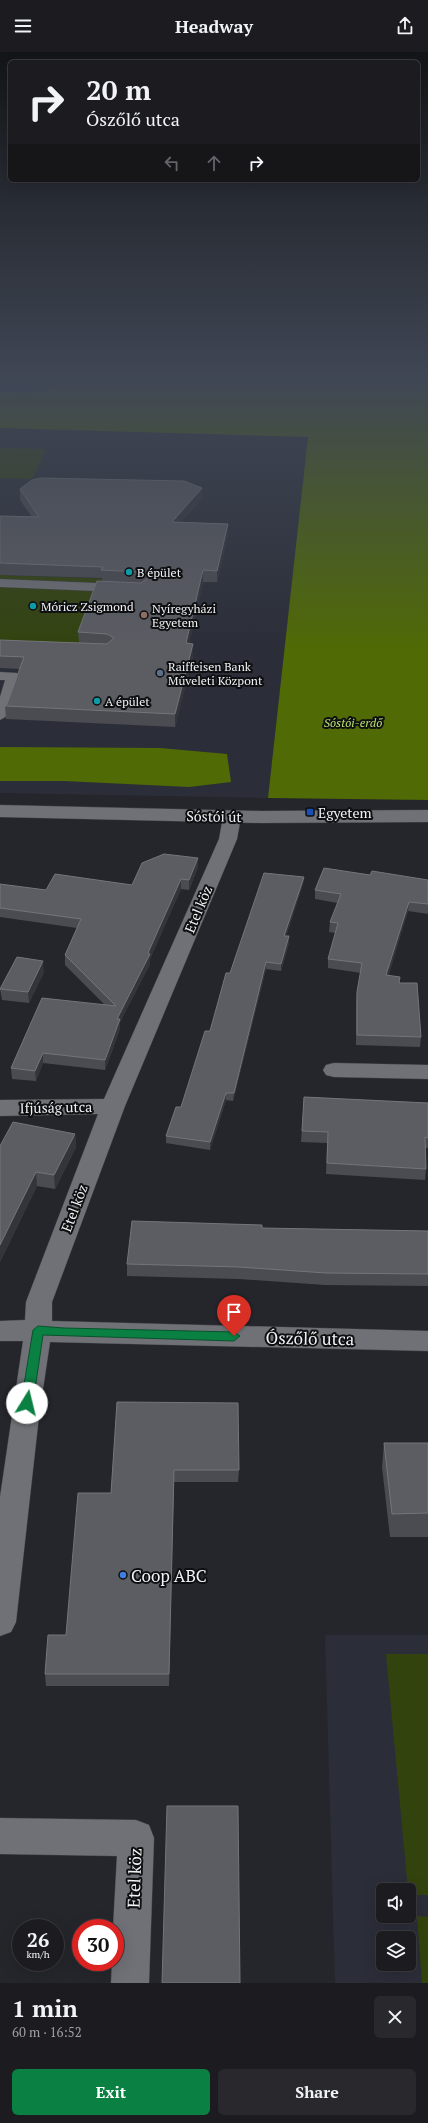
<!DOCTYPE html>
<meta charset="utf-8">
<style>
body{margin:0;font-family:"PT Serif",serif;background:#29292d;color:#f1f3f6;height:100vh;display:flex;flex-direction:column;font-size:15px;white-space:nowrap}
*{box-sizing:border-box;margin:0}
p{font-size:13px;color:#a0a1a5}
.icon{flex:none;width:22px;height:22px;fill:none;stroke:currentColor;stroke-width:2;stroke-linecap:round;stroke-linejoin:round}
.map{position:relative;height:1931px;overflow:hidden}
.panel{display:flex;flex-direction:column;background:#1c1c20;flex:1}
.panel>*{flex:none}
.banner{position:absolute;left:8px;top:8px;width:412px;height:122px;border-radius:6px;box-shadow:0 4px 16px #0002,0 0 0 1px #3a3a3e;background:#1c1c20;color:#f1f3f6;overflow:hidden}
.fabs{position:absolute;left:376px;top:1831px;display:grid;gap:8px}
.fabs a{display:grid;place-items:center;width:40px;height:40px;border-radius:6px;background:#1c1c20;box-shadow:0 4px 16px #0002,0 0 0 1px #3a3a3e;font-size:20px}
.speed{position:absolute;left:12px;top:1867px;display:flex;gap:8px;font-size:20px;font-weight:700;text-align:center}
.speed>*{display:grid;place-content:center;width:52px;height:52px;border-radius:50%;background:#1c1c20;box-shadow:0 4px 16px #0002,0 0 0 1px #3a3a3e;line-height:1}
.speed small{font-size:10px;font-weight:400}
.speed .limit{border:6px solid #d22;background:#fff;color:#111}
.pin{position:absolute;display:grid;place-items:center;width:34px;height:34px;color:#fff;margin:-41px -17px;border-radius:50% 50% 50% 0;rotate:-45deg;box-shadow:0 0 4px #0007}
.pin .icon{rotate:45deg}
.me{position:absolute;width:44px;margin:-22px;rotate:9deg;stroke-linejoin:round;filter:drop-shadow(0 0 3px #0008)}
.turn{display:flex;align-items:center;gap:14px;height:84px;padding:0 12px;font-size:18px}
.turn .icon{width:52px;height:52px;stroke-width:2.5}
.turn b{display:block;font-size:28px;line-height:34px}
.lanes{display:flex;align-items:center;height:38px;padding:0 12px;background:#0003;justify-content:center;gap:20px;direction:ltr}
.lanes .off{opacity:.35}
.round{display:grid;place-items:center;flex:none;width:42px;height:42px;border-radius:6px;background:#29292d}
.overview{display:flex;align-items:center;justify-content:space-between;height:68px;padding:0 12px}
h1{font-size:24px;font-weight:800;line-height:30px}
.primary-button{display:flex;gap:8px;margin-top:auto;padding:8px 12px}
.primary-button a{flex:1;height:46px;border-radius:6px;background:#0b8043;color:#fff;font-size:16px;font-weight:800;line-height:46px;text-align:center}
.primary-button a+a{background:#29292d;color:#f1f3f6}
header{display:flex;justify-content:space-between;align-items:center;height:52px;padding:0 12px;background:#1c1c20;font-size:18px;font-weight:800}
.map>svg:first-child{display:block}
.built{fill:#2b2e38;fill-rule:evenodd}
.green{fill:#33430d}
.forest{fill:#506a05}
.water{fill:#134574}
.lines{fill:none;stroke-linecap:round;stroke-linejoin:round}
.pedestrian-casing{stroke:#404145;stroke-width:1}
.minor-casing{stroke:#404145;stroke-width:1}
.secondary-casing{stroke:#404145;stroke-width:1}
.pedestrian{fill:#707177;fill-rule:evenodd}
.minor{fill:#707177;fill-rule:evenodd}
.secondary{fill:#707177;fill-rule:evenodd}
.wall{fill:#4b4c51}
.shaded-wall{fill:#34353b}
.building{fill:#5c5d63;stroke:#74757a}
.route{fill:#0b8043;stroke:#07532c}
.culture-dot{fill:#0f9aa8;stroke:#0e0f11;stroke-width:1.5}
.education-dot{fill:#8d6e63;stroke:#0e0f11;stroke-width:1.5}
.service-dot{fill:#5c6f8a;stroke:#0e0f11;stroke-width:1.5}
.transit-dot{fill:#1a4fb4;stroke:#0e0f11;stroke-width:1.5}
.shop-dot{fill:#3f7fe0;stroke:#0e0f11;stroke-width:1.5}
.labels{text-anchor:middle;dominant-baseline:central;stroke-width:4;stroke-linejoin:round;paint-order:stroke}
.far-poi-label{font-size:12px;fill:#f1f2f5;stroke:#0e0f11;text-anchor:start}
.far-park-label{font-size:12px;font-style:italic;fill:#b9e06d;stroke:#0e0f11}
.poi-label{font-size:14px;fill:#f1f2f5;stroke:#0e0f11;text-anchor:start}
.street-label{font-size:14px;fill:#f1f2f5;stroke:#0e0f11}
.near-street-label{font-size:17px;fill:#f1f2f5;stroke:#0e0f11}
.near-poi-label{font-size:17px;fill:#f1f2f5;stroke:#0e0f11;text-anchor:start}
</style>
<header><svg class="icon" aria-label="menu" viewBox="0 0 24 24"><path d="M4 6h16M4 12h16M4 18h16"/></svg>Headway<svg class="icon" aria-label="share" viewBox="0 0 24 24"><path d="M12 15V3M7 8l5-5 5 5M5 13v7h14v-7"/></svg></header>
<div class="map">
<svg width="428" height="1931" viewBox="0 0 428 1931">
<rect width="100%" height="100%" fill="#25262b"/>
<!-- built -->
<path class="built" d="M0 376 309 385 268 746 0 741Z
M325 1583H428V1931H335ZM383 1838H409V1864H383ZM383 1886H409V1912H383Z"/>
<!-- green -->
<path class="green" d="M0 396 46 397 32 427 0 426Z
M0 523 144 528 87 600 0 597Z
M386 1602H428V1843H409L408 1838Z
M417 1864 428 1865V1931H422Z"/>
<!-- forest -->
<path class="forest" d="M0 328H428V748L268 746 308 385 0 376Z
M0 695 160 696 227 702 231 730 189 735 64 729H0Z"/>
<!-- water -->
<path class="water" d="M0 329 43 330 49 332V336C34 343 16 340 0 339Z"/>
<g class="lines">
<!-- pedestrian casing -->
<g class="pedestrian-casing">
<path id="pedestrian" d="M0 527 120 532 126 536 120 540 0 535Z
M0 620 17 621 19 630 7 664 0 668V645L5 628H0Z"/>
</g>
<!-- minor casing -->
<g class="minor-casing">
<path id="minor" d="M232 759 239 761 241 765 237 787 125 1054 52 1250V1269L428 1279V1299L50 1290 39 1364 16 1570 11 1580 0 1584V1445L23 1289H0V1269L25 1268 26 1250 98 1062 0 1064V1048L104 1047 219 787 223 765 225 761Z
M334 1011 428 1013V1027L334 1025 326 1023 323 1018 326 1013Z
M0 1766 136 1768 149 1773 154 1786 149 1931H111L112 1910H115V1876H113L117 1804 0 1802Z"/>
</g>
<!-- secondary casing -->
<g class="secondary-casing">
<path id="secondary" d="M0 753 261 759 428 758V770L261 771 0 765Z"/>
</g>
<!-- pedestrian -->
<use href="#pedestrian" class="pedestrian"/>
<!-- minor -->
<use href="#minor" class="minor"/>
<!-- secondary -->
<use href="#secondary" class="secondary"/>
</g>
<!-- wall -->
<path class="wall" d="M202 436V447L181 470 228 472V483L217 530H203L189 592 193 604 175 675 6 667 5 654 7 652 20 617 0 616V588L79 591 78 580 102 529V526L0 523V464L32 465 20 448V437Z
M198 815 189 838 181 837 150 907V912L120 970V977L105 1018 43 1011 36 1029 12 1027 11 1016 105 953 65 913V903L77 876 0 865V832L46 838 132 833Z
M370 823 428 828V862L408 859 388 924 399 931 421 985 420 995 356 993V950L357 940 361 921 328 916V907L336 881 329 880 330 870 338 851 315 847V838Z
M304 825 303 832 286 884 289 891 281 919 266 917 233 1049 226 1048 210 1098 166 1091V1084L181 1055 210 979 230 921Z
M44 920 29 951 2 948 0 937Z
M304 1045 428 1051V1096H425L426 1117 425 1128 326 1122 327 1091 301 1090Z
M75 1082 76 1095 55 1137 37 1134 0 1210V1094Z
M262 1176 428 1179V1234L325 1233 239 1227 127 1224V1212Z
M117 1350 239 1418 238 1430H174L169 1634H46L45 1622 66 1583 111 1441Z
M384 1391H428V1485H390L382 1415Z"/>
<!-- shaded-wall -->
<path class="shaded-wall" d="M202 436V447L172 481V470Z
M228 472V483L217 530V519Z
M203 518V530L187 604 186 591Z
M193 592V604L175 675V662Z
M198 806V815L189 838V828Z
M304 825 303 832 284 891V884Z
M181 827V837L150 907V912L120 970V977L105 1018V1008L117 967Z
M409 850 408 859 386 933V923Z
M289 884V891L281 919V912Z
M43 909 44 920 29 951 28 940Z
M266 910V917L233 1049 234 1041Z
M43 1001V1011L36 1029 35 1019Z
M226 1041V1048L210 1098V1090Z
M75 1082 76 1095 55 1137 54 1123Z
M36 1120 37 1134 0 1210V1193Z
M174 1418V1430L169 1634V1622Z"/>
<!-- building -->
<path class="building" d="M41 426 184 429 202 436 172 470 228 472 217 519 203 518 186 591 193 592 175 662 5 654 7 652 24 605 0 604V588L107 592 114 586 107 582 78 580 97 529 141 531 148 526 142 520 101 518 103 515 0 511V464L39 465 20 437 32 428Z
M164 802 198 806 189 828 181 827 148 901 150 902 117 967H120L105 1008 43 1001 35 1019 11 1016 42 946 116 954 65 903 81 867 0 856V832L46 838 55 822 132 833 142 811Z
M324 816 370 823 372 819 428 828V852L409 850 386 923 400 925 399 931H417L421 985 357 983V940L362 911 328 907 338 871 330 870 341 842 315 838Z
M264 821 304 825 284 884H289L281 912 266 910 234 1041H226L210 1090 166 1084 176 1055H181L205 979H210L226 921H230Z
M17 905 43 909 28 940 0 937Z
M304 1045 428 1051V1086L425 1085 426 1117 327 1111 328 1080 302 1079Z
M13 1070 75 1082 54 1123 36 1120 0 1193V1094Z
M132 1169 262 1173V1176L428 1179V1222L326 1221 239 1215 127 1212Z
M117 1350 238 1351 239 1418H174L169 1622H45L48 1583H66L78 1441H111Z
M384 1391H428V1461L392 1462Z
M167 1754H238L240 1931H162Z"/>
<!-- sky -->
<linearGradient id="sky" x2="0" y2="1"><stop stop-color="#141518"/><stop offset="0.55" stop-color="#404755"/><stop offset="1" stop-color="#404755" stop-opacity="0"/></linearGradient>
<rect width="428" height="599" fill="url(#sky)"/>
<!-- route -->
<path class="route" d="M38 1274 64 1276 234 1280 240 1284 234 1289 43 1283 33 1351 31 1354H23L21 1351 33 1278Z"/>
<!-- markers -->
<g class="culture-dot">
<circle cx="129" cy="520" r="4"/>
<circle cx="33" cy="554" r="4"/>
<circle cx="97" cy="649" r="4"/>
</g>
<circle class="education-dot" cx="144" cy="563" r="4"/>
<circle class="service-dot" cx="160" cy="621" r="4"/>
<rect class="transit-dot" x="306" y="756" width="8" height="8" rx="2"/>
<circle class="shop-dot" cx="123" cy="1523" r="4"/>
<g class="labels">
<!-- far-poi labels -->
<g class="far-poi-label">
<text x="137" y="520">B épület</text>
<text x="41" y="554">Móricz Zsigmond</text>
<text x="152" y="556">Nyíregyházi<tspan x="152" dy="14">Egyetem</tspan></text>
<text x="168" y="614">Raiffeisen Bank<tspan x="168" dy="14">Műveleti Központ</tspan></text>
<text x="105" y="649">A épület</text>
</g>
<!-- far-park labels -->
<g class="far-park-label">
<text x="353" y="670">Sóstói-erdő</text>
</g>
<!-- poi labels -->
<g class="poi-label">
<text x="318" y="760">Egyetem</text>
</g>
<!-- street labels -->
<g class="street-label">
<text transform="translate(214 764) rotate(1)">Sóstói út</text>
<text transform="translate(198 857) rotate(-67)">Etel köz</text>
<text transform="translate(56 1055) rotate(-1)">Ifjúság utca</text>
<text transform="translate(74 1156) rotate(-69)">Etel köz</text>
</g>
<!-- near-street labels -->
<g class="near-street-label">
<text transform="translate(310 1286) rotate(1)">Ószőlő utca</text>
<text transform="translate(134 1826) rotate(-88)">Etel köz</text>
</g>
<!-- near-poi labels -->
<g class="near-poi-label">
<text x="131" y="1523">Coop ABC</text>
</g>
</g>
</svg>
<div class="fabs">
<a><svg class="icon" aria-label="sound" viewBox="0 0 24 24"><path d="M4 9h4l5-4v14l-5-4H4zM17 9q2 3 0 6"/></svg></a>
<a><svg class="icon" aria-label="layers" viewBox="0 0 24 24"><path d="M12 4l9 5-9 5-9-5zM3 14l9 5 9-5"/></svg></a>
</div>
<div class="speed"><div>26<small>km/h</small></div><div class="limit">30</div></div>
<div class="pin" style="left:234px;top:1284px;background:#d93025"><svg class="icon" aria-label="arrive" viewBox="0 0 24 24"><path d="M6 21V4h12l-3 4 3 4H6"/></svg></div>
<svg class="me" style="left:27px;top:1351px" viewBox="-20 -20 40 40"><circle r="19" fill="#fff"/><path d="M0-13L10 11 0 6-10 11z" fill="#0b8043"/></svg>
<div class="banner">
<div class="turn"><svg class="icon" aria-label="right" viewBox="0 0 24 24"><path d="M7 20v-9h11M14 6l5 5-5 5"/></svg><div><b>20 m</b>Ószőlő utca</div></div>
<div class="lanes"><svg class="icon off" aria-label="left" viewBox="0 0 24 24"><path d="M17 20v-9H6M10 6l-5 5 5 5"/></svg><svg class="icon off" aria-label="ahead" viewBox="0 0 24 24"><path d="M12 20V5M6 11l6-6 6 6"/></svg><svg class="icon" aria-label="right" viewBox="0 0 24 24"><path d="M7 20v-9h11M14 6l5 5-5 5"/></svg></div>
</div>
</div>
<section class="panel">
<div class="overview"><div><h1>1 min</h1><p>60 m · 16:52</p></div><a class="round"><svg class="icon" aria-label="close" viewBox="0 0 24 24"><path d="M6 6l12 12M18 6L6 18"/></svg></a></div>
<div class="primary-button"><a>Exit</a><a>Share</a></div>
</section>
